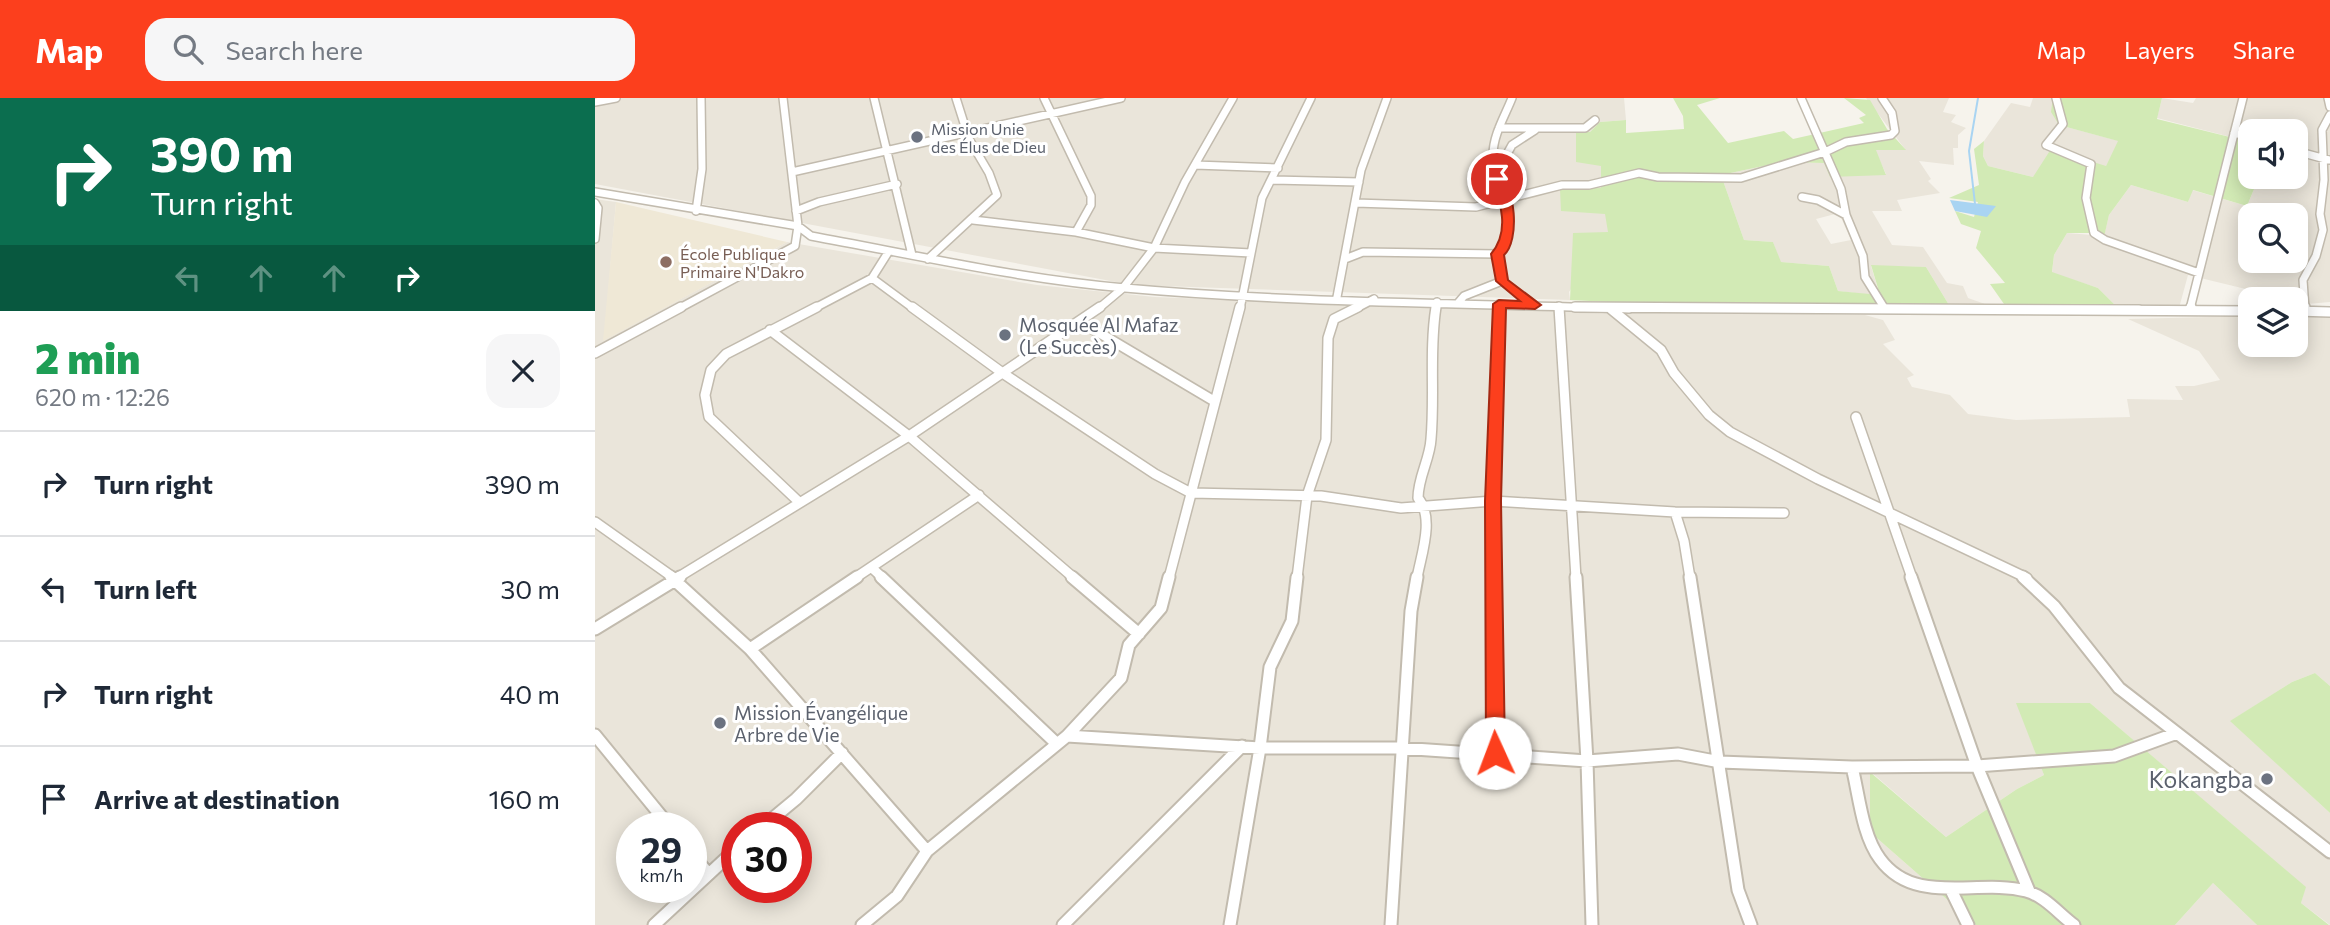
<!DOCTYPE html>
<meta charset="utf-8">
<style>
body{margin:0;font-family:Commissioner,sans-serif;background:#f6f6f7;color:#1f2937;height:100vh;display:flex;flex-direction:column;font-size:26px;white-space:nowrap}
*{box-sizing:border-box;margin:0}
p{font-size:23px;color:#747a83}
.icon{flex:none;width:38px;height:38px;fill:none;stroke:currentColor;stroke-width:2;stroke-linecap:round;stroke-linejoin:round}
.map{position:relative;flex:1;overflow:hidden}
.details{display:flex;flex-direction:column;background:#fff;width:595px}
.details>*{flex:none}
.banner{background:#0b6e4f;color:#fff;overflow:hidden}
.fabs{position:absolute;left:1643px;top:21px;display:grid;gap:14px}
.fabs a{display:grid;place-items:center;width:70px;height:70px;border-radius:14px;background:#fff;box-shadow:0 4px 18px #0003;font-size:35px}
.speed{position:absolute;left:21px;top:714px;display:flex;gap:14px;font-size:35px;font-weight:700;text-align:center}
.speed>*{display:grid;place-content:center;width:91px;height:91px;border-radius:50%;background:#fff;box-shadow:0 4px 18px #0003;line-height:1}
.speed small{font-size:18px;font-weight:400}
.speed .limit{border:10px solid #d22;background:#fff;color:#111}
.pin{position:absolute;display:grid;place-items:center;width:60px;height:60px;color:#fff;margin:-30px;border:4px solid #fff;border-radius:50%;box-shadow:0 2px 7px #0007}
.me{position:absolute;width:77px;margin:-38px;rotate:358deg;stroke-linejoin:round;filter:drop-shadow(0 0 5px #0008)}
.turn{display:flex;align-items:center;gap:24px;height:147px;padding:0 35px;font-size:32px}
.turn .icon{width:91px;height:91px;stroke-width:2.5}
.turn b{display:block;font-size:49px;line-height:60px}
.lanes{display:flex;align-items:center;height:66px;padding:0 35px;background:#0003;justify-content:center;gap:35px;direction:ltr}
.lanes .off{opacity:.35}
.round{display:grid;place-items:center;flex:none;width:74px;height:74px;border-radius:21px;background:#f6f6f7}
.headline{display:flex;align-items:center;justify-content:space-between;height:119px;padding:0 35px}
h1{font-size:42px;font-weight:800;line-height:52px;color:#1e9e55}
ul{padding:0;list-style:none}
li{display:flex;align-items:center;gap:21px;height:105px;padding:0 35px;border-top:2px solid #e0e1e3}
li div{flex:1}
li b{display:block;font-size:26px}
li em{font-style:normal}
header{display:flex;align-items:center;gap:42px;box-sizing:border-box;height:98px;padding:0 35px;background:#fc3f1d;color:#fff}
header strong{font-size:33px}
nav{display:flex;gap:38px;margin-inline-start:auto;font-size:24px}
.search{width:490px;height:63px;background:#f6f6f7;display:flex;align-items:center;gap:18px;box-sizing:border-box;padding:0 24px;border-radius:21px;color:#747a83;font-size:26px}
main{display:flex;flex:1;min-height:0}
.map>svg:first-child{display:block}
.residential{fill:#eae5da;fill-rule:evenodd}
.education{fill:#efe8d6}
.green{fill:#d2eab5}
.water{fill:#a9d4f2}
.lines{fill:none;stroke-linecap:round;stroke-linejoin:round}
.stream{stroke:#a9d4f2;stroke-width:2}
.minor-far2-casing{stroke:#c2bbae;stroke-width:10}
.minor-far1-casing{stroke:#c2bbae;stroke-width:12}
.minor-casing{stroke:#c2bbae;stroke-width:15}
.minor-far2{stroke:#fff;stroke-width:7}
.minor-far1{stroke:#fff;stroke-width:9}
.minor{stroke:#fff;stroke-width:11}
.route{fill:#fc3f1d;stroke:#a42913;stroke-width:2}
.worship-dot{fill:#6b7280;stroke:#fff;stroke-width:2.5}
.education-dot{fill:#8d6e63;stroke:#fff;stroke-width:2.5}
.labels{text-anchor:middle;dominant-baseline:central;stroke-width:6;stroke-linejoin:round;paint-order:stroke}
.far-worship-label{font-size:16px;fill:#5b616d;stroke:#fff;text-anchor:start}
.far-education-label{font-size:16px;fill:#785e54;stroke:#fff;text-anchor:start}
.worship-label{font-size:19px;fill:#5b616d;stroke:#fff;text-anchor:start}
.near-worship-label{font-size:23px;fill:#5b616d;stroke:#fff;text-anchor:end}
</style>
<header>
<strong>Map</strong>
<div class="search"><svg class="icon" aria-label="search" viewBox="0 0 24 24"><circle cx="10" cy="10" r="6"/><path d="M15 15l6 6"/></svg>Search here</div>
<nav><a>Map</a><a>Layers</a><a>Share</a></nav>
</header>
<main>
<section class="details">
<div class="banner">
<div class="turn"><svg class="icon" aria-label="right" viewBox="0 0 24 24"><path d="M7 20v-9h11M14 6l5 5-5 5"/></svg><div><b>390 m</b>Turn right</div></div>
<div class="lanes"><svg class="icon off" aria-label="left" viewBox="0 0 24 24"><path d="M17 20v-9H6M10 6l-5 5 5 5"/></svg><svg class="icon off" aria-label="ahead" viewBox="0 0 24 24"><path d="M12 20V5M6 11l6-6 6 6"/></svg><svg class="icon off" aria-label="ahead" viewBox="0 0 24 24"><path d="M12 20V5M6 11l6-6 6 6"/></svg><svg class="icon" aria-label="right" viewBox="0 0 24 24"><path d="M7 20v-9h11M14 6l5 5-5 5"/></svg></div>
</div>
<div class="headline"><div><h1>2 min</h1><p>620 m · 12:26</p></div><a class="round"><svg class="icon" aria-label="close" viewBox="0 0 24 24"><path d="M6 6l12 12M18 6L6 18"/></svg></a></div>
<ul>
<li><svg class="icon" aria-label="right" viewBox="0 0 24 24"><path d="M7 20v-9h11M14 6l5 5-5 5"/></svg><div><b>Turn right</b></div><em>390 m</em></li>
<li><svg class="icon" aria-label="left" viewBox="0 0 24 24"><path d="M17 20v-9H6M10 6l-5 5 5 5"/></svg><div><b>Turn left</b></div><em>30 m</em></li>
<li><svg class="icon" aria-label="right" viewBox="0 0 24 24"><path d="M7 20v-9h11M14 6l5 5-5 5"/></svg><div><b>Turn right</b></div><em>40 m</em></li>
<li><svg class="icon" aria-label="arrive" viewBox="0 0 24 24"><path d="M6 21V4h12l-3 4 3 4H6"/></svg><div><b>Arrive at destination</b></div><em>160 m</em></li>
</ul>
</section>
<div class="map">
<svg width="1735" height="827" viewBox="0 0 1735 827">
<rect width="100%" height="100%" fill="#f6f3ec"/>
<!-- residential -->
<path class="residential" d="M0 0H1029L1031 22 1005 24 995 34H981L1006 67 1014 135 974 194 975 202 537 187 0 86Z
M1271 0H1354L1348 14 1361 17 1356 24 1371 30 1363 37V50H1358L1359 67 1324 63 1336 81 1333 83 1345 95 1302 102 1307 113H1277L1297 147 1328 149 1352 185 1368 188 1373 200 1390 206 1354 207 1331 169 1276 168 1285 198 1243 193 1234 168 1185 164 1178 144 1149 142 1126 77 1187 64 1230 65 1291 76 1280 52 1310 51ZM1244 115 1256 142 1236 146 1221 121Z
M1438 0H1458L1464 27 1524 43 1511 68 1438 79 1393 68 1388 58 1389 43 1416 5 1435 9Z
M1567 0 1598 5 1601 0H1735V204L1712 206 1593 177 1584 210 1520 207 1503 190 1457 175 1459 157 1472 135 1509 138 1514 117 1536 87 1593 104 1597 92 1652 108 1664 79H1701V33H1656L1655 44 1562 20ZM1656 117H1701V163H1656Z
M0 101 21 104 9 242 192 144 442 187 560 199 845 210 1270 217 1288 222 1300 242 1288 246 1319 277 1312 280 1317 289 1355 297 1373 316 1421 322 1535 319 1532 301 1588 302 1580 288H1599L1625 282 1604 253 1533 221 1655 218 1656 247H1701V219H1735V588L1720 575 1697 584 1636 623 1735 715V827L1706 805 1710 789 1495 605H1422L1449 677 1422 691 1351 739 1276 674 1275 734 1381 827H0ZM37 730H96V789H37ZM142 730H201V789H142Z
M1618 785 1662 827H1580Z"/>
<!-- education -->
<path class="education" d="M21 104 192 144 8 243Z"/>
<!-- green -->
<path class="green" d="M1078 0H1125L1102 7 1133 45 1189 33 1198 41 1269 25 1264 20 1271 17 1249 0 1275 2 1292 31 1311 52H1281L1291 77 1235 79 1229 65 1187 64 1126 77 1149 142 1178 144 1186 164 1234 168 1243 193 1285 197 1276 167 1331 169 1354 207 1054 206 975 202 978 135 1013 134 1010 116 966 113 965 91 1006 90V68L981 64V34H995L1005 24 1031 22V35L1089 31 1088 18Z
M1458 0H1567L1562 21 1655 44 1656 79H1664L1652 108 1598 92 1593 104 1536 87 1514 117 1509 139 1495 135H1472L1459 157 1457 174 1503 190 1520 207 1409 206 1395 186 1410 185 1381 150 1386 133 1366 126 1360 113 1379 119 1383 104 1354 100 1384 87 1379 51 1389 43 1388 58 1393 68 1438 79 1456 51 1511 68 1523 43 1464 27 1456 14Z
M1720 575 1735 588V715L1635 623 1697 584Z
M1421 605H1495L1711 789 1706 805 1734 827H1662L1618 785 1580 827H1381L1275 734V674L1351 739 1422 691 1449 677Z"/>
<!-- water -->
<path class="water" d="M1355 102 1401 108 1392 119 1360 113Z"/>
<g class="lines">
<!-- stream -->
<path class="stream" d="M1380 106 1374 53 1383 0"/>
<!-- minor-far2 casing -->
<g class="minor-far2-casing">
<path id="minor-far2" d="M279 0 317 157
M449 0 496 98V107L481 134
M638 0 590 84 559 150 656 155
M1206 0 1246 91 1251 117 1268 158 1270 179 1290 211
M1461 0 1468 26 1451 47 1496 66 1491 100 1499 135 1510 142 1604 175
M1733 0 1735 9
M0 4 21 0
M904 30H990L1000 22
M1639 35 1656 40
M1701 53 1734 62
M600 67 683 70
M197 74 526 0
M901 76 917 47 940 32
M678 82 764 84
M0 94 203 128 216 138C320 157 425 181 530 190 697 205 866 205 1034 211
M1207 99 1223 102 1251 117
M0 105 3 110 0 141
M761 105 881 109 967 87H994L1044 75 1063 79 1146 80 1230 54 1251 44 1296 37 1300 33 1297 15 1287 0
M101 113 107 71 106 0
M201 113 224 104 302 86
M378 122 481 134 559 150 528 190 503 211
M333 161 402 97 394 75 374 41 361 0
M750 161 768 154 903 156
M277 180 319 211
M907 183 939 207
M742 199 766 72 792 0
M863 205 869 198 907 183 903 156C929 125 897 91 898 57 898 37 910 18 917 0
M83 211 200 148 203 128 188 0
M218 211 277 180 294 153
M645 211 667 100 716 0
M760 211 779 201
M841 211 842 204
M904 211V206
M1252 211H1544
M1595 211 1648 0
M1710 211 1708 182 1721 158 1728 132 1725 116 1729 82 1727 32 1735 17"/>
</g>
<!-- minor-far1 casing -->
<g class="minor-far1-casing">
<path id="minor-far1" d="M317 209 409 276 560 376 596 395 726 398 806 410 898 403 1080 414 1189 415
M964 209 981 480
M980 209 1656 213
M1710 209V213
M1016 211 1066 252 1079 275 1114 317 1135 334 1223 381 1432 480
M1595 212 1596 209
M1701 213 1735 214
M486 224 619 303
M175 232 314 338 479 480
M0 255 86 209
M1261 319 1317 480
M204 404 114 319 110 297 116 272 131 256 222 209
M1080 414 1089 443 1095 480
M0 424 79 480
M277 470 288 480
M82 480 314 338 505 209
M260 480 384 397
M574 480 645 209
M702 480 712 398 731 342 733 240 739 221 763 209
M822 480C826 457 840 420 823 400 823 379 835 361 836 341 840 296 834 253 841 209
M899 480 904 209"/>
</g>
<!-- minor casing -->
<g class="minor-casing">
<path id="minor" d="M76 479 155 551 332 753
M286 479 461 645
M477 479 544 536
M899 479 900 655
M981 479 992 663 997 827
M1095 479 1143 792 1156 827
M1316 479 1382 668 1434 793
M1428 479 1459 508 1524 590 1735 754
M0 531 85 479
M155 551 262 479
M0 637 76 730
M472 638 665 650H805L992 663 1083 656 1125 664 1257 669 1382 668 1519 658 1582 635
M1257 669C1264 697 1267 737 1285 761 1320 809 1383 780 1431 793 1450 798 1464 816 1479 827
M166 730 201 701 247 655
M96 755 112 774
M1356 792 1373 827
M59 827 142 750
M267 827 302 798 332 753 472 638 526 580 534 547 566 510 574 479
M468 827 647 648
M635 827 665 650 675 569 697 523 702 479
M796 827 816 513 822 479"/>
</g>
<!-- minor-far2 -->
<use href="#minor-far2" class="minor-far2"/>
<!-- minor-far1 -->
<use href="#minor-far1" class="minor-far1"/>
<!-- minor -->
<use href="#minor" class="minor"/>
</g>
<!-- route -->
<path class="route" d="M902 77C921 86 925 143 909 157L913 182 946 207 940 211 911 210 906 403 910 655 907 662 900 664 894 662 891 655 890 403 898 206 904 202 925 203 901 183 896 156C915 134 906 105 897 81Z"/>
<!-- markers -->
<g class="worship-dot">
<circle cx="322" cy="39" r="7"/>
<circle cx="410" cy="237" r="7"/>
<circle cx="125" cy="625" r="7"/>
<circle cx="1672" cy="681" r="7"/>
</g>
<circle class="education-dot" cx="71" cy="164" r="7"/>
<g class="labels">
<!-- far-worship labels -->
<g class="far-worship-label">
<text x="336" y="30">Mission Unie<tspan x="336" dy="18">des Élus de Dieu</tspan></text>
</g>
<!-- far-education labels -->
<g class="far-education-label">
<text x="85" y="155">École Publique<tspan x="85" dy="18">Primaire N'Dakro</tspan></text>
</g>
<!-- worship labels -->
<g class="worship-label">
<text x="424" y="226">Mosquée Al Mafaz<tspan x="424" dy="22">(Le Succès)</tspan></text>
<text x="139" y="614">Mission Évangélique<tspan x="139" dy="22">Arbre de Vie</tspan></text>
</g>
<!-- near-worship labels -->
<g class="near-worship-label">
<text x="1658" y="681">Kokangba</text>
</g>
</g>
</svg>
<div class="fabs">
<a><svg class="icon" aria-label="sound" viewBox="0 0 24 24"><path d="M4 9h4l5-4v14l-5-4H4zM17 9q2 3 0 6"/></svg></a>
<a><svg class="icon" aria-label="search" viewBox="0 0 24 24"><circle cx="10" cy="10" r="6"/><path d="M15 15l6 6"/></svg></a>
<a><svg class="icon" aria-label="layers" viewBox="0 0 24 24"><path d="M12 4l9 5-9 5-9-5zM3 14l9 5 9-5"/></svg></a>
</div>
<div class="speed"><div>29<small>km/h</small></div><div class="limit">30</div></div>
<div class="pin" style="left:902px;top:81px;background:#d93025"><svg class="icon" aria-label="arrive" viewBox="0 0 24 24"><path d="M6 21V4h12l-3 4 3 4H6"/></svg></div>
<svg class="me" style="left:900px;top:655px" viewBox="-20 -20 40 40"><circle r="19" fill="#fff"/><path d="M0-13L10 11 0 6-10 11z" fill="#fc3f1d"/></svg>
</div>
</main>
